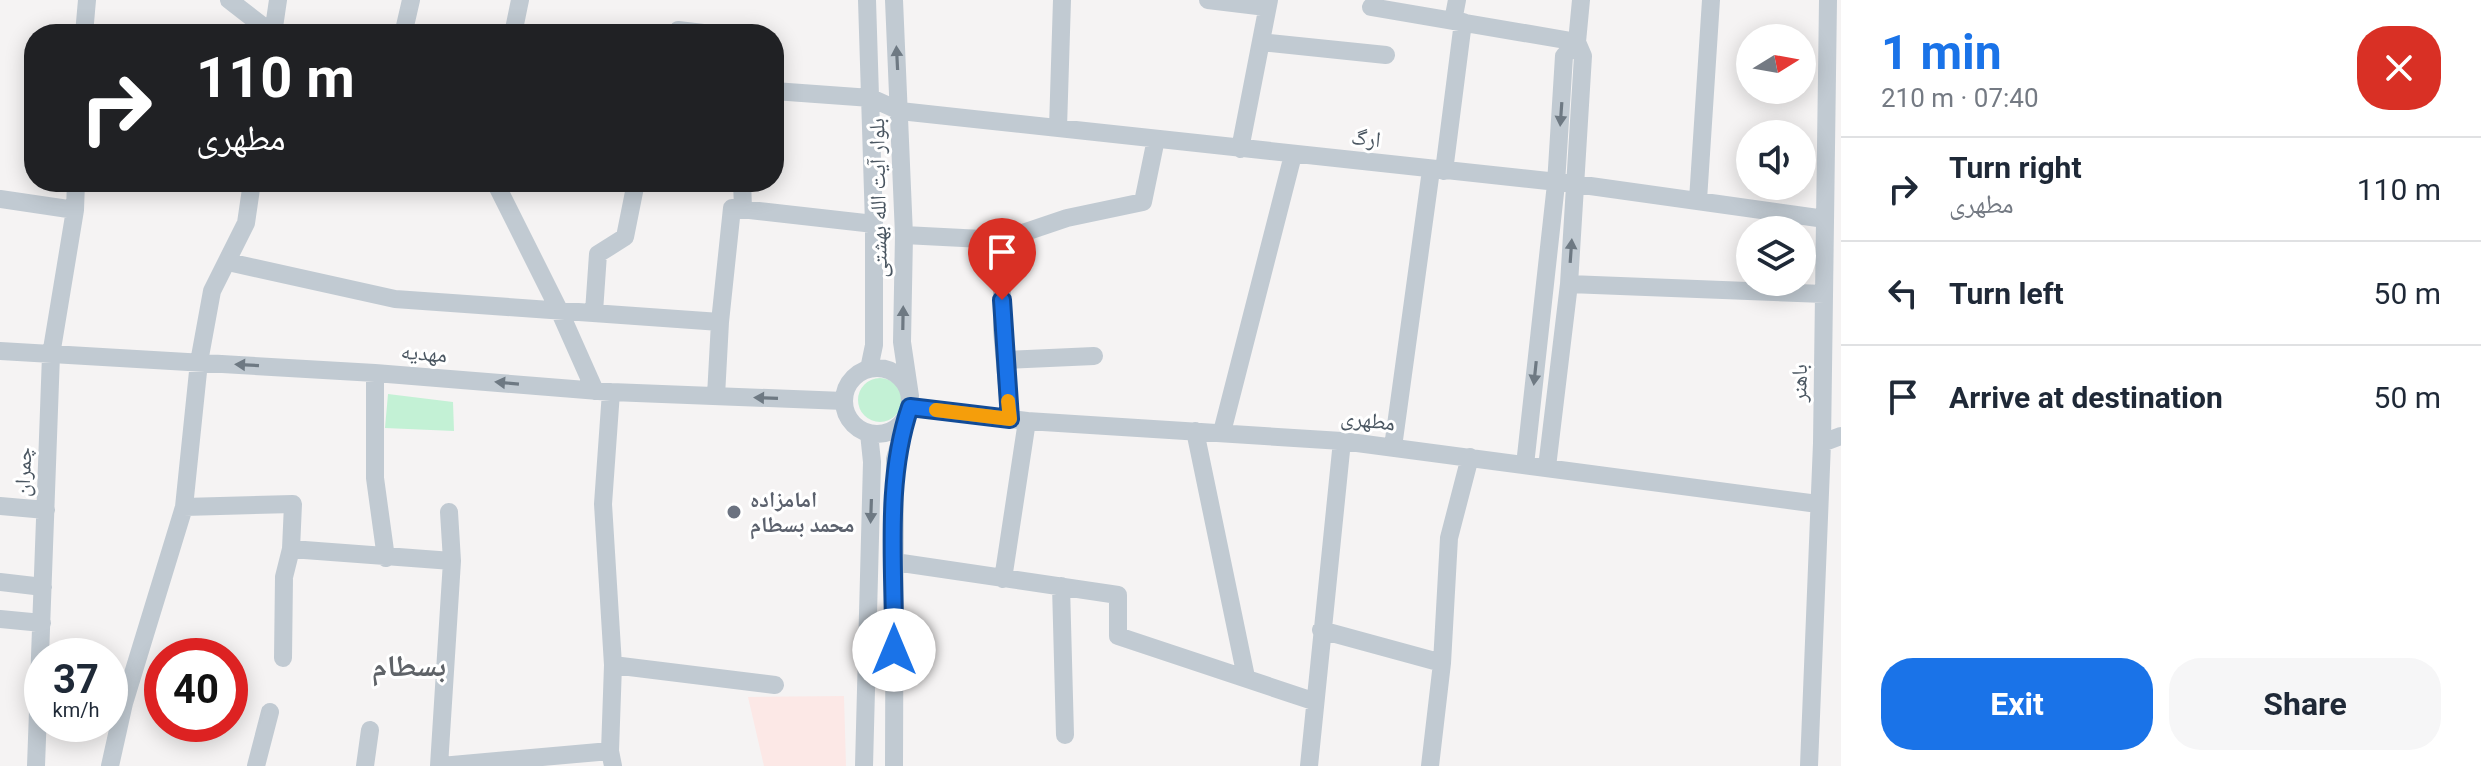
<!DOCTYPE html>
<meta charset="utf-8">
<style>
body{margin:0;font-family:Roboto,"Noto Naskh Arabic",sans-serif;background:#f6f6f7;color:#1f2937;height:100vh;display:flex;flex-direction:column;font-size:30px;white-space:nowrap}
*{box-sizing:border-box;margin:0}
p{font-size:26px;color:#747a83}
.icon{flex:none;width:44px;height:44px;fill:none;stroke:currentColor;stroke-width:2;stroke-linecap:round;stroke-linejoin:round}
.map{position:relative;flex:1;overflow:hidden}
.drawer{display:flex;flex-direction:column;background:#fff;width:640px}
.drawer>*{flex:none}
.guide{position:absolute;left:24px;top:24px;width:760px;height:168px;border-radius:32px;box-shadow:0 4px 20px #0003;background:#202124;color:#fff;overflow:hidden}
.needle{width:52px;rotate:79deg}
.controls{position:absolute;left:1736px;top:24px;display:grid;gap:16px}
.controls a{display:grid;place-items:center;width:80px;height:80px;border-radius:50%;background:#fff;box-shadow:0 4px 20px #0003;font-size:40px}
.speed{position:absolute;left:24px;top:638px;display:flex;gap:16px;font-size:40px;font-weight:700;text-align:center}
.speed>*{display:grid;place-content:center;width:104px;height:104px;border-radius:50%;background:#fff;box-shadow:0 4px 20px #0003;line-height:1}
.speed small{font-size:20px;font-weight:400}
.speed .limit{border:12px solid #d22;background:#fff;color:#111}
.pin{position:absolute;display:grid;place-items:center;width:68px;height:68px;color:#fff;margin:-82px -34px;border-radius:50% 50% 50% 0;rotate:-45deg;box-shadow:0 0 8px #0007}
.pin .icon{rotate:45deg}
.me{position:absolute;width:88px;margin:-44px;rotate:0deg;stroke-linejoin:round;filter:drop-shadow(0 0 6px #0008)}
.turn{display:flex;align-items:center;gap:28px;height:168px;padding:0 40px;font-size:36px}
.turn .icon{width:104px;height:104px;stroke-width:2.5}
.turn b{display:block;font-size:56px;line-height:68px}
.round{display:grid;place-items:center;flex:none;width:84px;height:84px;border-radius:32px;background:#f6f6f7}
.head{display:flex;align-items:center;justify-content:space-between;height:136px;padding:0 40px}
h1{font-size:48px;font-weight:700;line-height:60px;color:#1a73e8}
.button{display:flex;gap:16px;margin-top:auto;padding:16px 40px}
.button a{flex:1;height:92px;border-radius:32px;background:#1a73e8;color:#fff;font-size:32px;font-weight:700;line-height:92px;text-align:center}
.button a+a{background:#f6f6f7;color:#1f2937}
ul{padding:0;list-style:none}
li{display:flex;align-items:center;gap:24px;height:104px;padding:0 40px;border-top:2px solid #e0e1e3}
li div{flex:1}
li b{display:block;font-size:30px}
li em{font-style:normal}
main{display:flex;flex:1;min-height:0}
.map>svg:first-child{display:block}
.medical{fill:#fce8e6}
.green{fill:#c3f1d5}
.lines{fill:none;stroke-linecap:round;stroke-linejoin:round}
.minor{stroke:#c1cad2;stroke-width:18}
.oneway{fill:#6e7983}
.route-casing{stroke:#114b97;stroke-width:20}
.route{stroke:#1a73e8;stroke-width:14}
.slow{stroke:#f59e0b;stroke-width:14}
.worship-dot{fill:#6b7280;stroke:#fff;stroke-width:3}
.labels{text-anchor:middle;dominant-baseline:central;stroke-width:6;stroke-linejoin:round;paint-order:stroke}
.street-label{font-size:22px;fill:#4a5661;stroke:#fff}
.worship-label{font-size:22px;font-weight:bold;fill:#5b616d;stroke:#fff;text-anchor:start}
.district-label{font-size:30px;font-weight:bold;fill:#5f6368;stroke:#fff}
</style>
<main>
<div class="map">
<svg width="1841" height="766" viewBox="0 0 1841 766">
<rect width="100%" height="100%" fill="#f5f3f3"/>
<!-- medical -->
<path class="medical" d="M844 696 846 766H764L748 697Z"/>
<!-- green -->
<path class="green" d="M858 400a22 22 0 1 1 44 0a22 22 0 1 1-44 0Z
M388 394 453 402 454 431 385 428Z"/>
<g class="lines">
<!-- minor -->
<path class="minor" d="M229 0 273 34
M867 0 874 224V345L869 369
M894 0 904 235 902 342 910 396
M1208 0 1266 7
M1371 7 1577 42
M1453 21 1457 0
M405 26 411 0
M678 30 712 34
M84 34 87 0
M273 34 278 0
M513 34 520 0
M1261 42 1386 55
M774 91 871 98 900 111 1576 184 1825 219
M1058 128 1062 0
M1240 149 1269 0
M1444 171 1463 22
M495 182 559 310 595 391
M742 182 743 208
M0 199 75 210
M1698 200 1711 0
M904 235 1002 240 1067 218 1143 202 1156 139
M1002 240V330L1010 419
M228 262 395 299 720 322
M1569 284 1824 294
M594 312 598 254 625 237 636 182
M0 351 375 373 611 392 844 401
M1005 360 1094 356
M844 401a33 33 0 1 1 66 0a33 33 0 1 1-66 0Z
M375 373V478L386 558
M611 392 603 504 613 665 610 751 613 766
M716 396 720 322 732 208 874 224
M910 407 1027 421 1342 441 1818 504
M1195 431 1246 677
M1222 432 1293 155
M1822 443 1841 436
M1393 447 1431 170
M1525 465 1556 184 1564 56 1577 42
M1547 467 1569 284 1583 56 1577 42 1581 0
M0 506 46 510
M184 507 293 504 291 549 452 561
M895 562 1118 595V636L1313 701
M1003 579 1027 421
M0 582 43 587
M1061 586 1065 735
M0 619 42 623
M1321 630 1442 663
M283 658 284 577 291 549
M613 665 775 685
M36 766 51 355 75 210 76 182
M110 766 124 703 184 507 199 362 212 291 246 223 252 182
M256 766 270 712
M365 766 370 730
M439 766 452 561 449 512
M441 766 610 751
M864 766 872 462 869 433
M894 766 895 459 907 417
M1309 766 1342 441
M1430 766 1442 663 1449 538 1470 457
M1809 766 1822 443 1828 0"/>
</g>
<!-- one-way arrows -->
<defs><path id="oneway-solid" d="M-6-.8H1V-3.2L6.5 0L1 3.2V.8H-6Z" transform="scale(2)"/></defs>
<g class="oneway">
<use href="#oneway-solid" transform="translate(897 58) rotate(-93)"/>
<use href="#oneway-solid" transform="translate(1561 114) rotate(94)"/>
<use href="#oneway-solid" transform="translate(1571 251) rotate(-86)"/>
<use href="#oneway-solid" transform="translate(903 318) rotate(-89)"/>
<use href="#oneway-solid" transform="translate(247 365) rotate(-177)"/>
<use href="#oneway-solid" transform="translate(1535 373) rotate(96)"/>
<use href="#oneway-solid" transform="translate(507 383) rotate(-175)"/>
<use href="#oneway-solid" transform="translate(766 398) rotate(-178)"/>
<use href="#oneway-solid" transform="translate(871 511) rotate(92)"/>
</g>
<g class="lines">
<!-- route casing -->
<g class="route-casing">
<path id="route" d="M894 650C895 570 884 483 910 407L1010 419 1002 300"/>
</g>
<!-- route -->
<use href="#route" class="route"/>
<!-- slow -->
<path class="slow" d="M936 410 1010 419 1008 401"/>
</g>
<!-- markers -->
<circle class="worship-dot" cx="734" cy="512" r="8"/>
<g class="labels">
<!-- street labels -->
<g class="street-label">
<text transform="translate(1366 138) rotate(6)">ارگ</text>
<text transform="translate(878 198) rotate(-91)">بلوار آیت الله بهشتی</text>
<text transform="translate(424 353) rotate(5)">مهدیه</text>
<text transform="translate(1799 383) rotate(-89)">باهنر</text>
<text transform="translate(1368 420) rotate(7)">مطهری</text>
<text transform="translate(23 472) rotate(-88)">چمران</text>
</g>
<!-- worship labels -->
<g class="worship-label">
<text x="750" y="499">امامزاده<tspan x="750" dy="25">محمد بسطام</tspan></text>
</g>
<!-- district labels -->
<g class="district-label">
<text x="409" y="665">بسطام</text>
</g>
</g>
</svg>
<div class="controls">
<a><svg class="needle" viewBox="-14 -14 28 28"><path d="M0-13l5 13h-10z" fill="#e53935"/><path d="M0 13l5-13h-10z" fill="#747a83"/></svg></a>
<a><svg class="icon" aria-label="sound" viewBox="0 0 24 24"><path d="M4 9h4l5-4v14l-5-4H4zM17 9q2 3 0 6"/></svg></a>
<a><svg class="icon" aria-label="layers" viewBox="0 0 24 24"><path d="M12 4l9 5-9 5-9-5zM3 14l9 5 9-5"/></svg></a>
</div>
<div class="speed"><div>37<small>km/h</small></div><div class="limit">40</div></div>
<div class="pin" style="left:1002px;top:300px;background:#d93025"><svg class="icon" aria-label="arrive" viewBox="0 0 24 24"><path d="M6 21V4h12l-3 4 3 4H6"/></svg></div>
<svg class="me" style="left:894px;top:650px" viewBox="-20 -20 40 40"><circle r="19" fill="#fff"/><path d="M0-13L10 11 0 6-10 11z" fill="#1a73e8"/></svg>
<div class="guide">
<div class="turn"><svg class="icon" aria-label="right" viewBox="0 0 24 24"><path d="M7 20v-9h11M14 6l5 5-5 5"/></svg><div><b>110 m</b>مطهری</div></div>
</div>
</div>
<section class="drawer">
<div class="head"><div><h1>1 min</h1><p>210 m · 07:40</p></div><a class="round" style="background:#d93025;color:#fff"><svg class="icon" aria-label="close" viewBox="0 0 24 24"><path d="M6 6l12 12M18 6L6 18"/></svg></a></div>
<ul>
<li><svg class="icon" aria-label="right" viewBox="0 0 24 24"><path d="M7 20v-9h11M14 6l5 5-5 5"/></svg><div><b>Turn right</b><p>مطهری</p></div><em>110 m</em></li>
<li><svg class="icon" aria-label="left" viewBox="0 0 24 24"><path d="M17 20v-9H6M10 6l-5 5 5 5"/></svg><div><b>Turn left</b></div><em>50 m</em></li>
<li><svg class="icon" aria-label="arrive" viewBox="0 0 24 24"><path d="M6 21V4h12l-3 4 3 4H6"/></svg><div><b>Arrive at destination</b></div><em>50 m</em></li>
</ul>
<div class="button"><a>Exit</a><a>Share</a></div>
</section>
</main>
